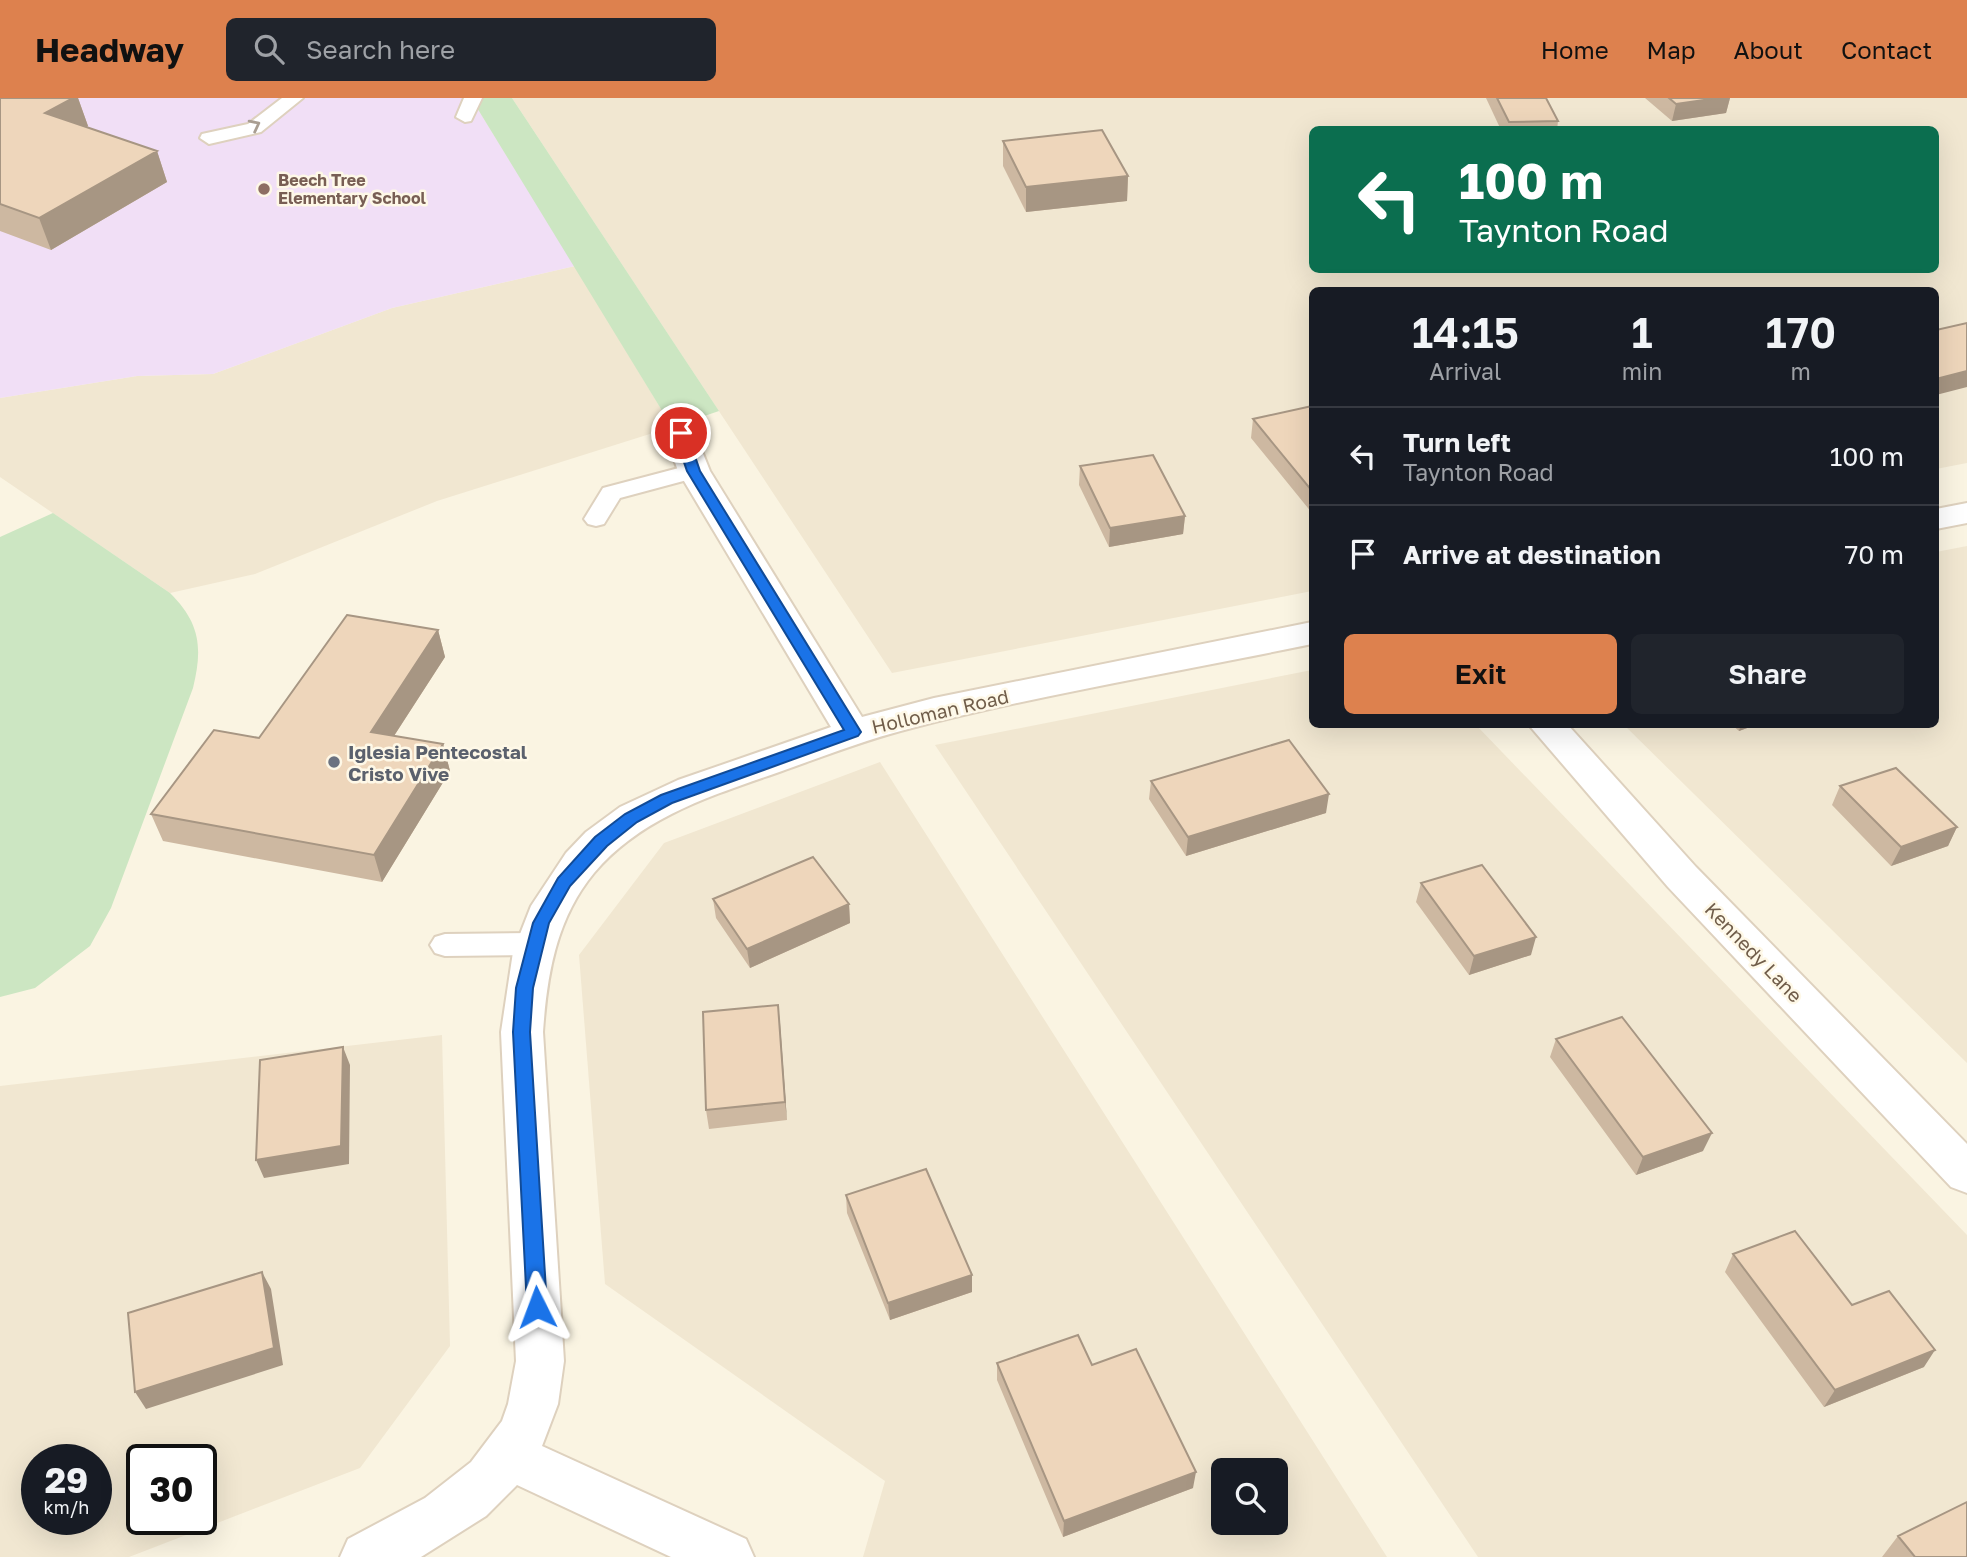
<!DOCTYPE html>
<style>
body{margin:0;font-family:"Golos Text",sans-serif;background:#20242c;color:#f1f3f6;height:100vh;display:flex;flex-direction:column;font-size:26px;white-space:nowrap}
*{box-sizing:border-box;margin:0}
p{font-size:23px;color:#9ea1a6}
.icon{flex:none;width:38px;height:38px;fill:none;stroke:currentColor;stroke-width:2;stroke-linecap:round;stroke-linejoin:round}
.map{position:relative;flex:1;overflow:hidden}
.drawer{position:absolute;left:1309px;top:189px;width:630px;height:441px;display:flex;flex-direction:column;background:#171b24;border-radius:10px;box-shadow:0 7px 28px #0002}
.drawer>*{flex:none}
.banner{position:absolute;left:1309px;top:28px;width:630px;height:147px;border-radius:10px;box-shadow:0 7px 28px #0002;background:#0b6e4f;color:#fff;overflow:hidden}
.controls{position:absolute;left:1211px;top:1360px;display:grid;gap:14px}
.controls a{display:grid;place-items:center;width:77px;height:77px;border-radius:10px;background:#171b24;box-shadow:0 7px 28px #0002;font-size:35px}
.speed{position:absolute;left:21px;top:1346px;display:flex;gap:14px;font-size:35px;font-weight:700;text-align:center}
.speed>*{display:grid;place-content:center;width:91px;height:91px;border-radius:50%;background:#171b24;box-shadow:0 7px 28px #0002;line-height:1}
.speed small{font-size:18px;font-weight:400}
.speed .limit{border:4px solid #111;border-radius:10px;background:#fff;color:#111}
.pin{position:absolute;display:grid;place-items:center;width:60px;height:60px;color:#fff;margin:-30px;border:4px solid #fff;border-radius:50%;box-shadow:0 2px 7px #0007}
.me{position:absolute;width:77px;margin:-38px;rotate:357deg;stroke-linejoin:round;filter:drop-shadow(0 0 5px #0008)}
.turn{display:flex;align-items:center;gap:24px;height:147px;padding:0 35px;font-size:32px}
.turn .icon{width:91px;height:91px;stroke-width:2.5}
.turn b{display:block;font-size:49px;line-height:60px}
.eta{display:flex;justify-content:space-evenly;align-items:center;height:119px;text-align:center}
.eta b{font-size:42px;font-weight:600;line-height:49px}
.cta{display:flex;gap:14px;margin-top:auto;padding:14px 35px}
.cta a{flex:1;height:80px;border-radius:10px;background:#dd814e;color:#111;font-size:28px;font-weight:600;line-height:80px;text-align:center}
.cta a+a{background:#20242c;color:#f1f3f6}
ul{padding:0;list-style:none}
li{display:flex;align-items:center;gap:21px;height:98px;padding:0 35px;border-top:2px solid #363941}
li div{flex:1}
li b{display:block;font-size:26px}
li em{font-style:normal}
header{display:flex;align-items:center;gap:42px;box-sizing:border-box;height:98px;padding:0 35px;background:#dd814e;color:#111}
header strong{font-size:33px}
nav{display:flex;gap:38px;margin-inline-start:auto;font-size:24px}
.search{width:490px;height:63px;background:#20242c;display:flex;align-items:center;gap:18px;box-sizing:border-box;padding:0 24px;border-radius:10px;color:#9ea1a6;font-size:26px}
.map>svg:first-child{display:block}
.residential{fill:#f1e7d1;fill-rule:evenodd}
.education{fill:#f1dff6}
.green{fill:#cce6c2}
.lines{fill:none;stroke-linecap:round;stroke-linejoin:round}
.lane-casing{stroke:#ded1be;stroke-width:4}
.street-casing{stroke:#ded1be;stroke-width:4}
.lane{fill:#fff;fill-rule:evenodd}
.street{fill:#fff;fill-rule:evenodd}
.wall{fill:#cdb8a1}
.shaded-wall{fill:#a79683}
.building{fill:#eed6bb;stroke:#a79683;stroke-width:2}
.oneway{stroke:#a99e92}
.route{fill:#1a73e8;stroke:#114b97;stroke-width:2}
.education-dot{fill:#8d6e63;stroke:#fef8e7;stroke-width:2.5}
.worship-dot{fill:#6b7280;stroke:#fef8e7;stroke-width:2.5}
.labels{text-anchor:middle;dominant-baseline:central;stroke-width:5;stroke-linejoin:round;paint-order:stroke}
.far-education-label{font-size:16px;font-weight:bold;fill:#785e54;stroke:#fef8e7;text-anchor:start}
.street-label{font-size:19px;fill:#705d4a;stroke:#fef8e7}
.worship-label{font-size:19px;font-weight:bold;fill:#5b616d;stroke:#fef8e7;text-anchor:start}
</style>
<header>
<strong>Headway</strong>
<div class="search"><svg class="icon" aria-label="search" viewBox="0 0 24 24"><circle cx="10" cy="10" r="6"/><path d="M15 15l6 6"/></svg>Search here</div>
<nav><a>Home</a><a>Map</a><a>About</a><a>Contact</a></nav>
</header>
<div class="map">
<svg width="1967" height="1459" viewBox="0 0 1967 1459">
<rect width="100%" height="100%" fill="#faf4e2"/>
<!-- residential -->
<path class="residential" d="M512 0H1967V365L1936 371V192H1312V493L892 575ZM1312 32H1936V172H1312Z
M575 168 672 329 437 403 255 476 170 495 0 379V300L137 278 213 276 392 210Z
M1967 448V965L1624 627 1936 626V454Z
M1312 572V626L1476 627 1967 1137V1459H1478L935 647Z
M880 664 1387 1459H863L885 1383 605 1186 579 857 664 745ZM1223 1372H1276V1424H1223Z
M442 937 450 1248 360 1370 129 1459H0V988ZM37 1362H96V1421H37ZM142 1362H201V1421H142Z"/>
<!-- education -->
<path class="education" d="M0 0H471L575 168 392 210 213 276 137 278 0 300Z"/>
<!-- green -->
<path class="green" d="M471 0H512L719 313 672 329Z
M53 415 170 495C200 525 203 549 193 590L111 810 90 848 35 890 0 899V439Z"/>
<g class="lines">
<!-- lane casing -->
<g class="lane-casing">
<path id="lane" d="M282 0H303L261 34 209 46 200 40 202 36 248 26Z
M464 0H482L471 23 465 24 456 19Z
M694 366 702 368 706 373 702 378 620 400 604 426 596 428 588 426 584 421 603 390Z
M535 835 545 838 550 846 545 854 535 857 445 858 435 855 430 847 435 839 445 836Z"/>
</g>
<!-- street casing -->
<g class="street-casing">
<path id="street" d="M681 326 692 328 710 373 862 619 934 600 1312 524V546C1178 574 1041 596 908 631 865 642 824 658 782 673 714 697 642 718 594 775 556 821 547 877 543 934L564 1263 558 1306 542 1348 746 1441 754 1459H671L517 1387 486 1418 421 1459H340L348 1441 425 1400 471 1364 502 1323 508 1306 516 1263 501 934 513 854 531 808 566 755 586 734 620 709 678 682 831 629 678 373 665 335 670 328Z
M1967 405V425L1936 431V411Z
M1528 626H1567L1696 769 1967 1046V1095L1951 1089 1668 789Z"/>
</g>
<!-- lane -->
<use href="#lane" class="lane"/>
<!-- street -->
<use href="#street" class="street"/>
</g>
<!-- wall -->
<path class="wall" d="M0 0H78L88 28 87 29 157 53 167 84 51 152 0 133Z
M1486 0H1546L1558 23 1557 32H1501Z
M1645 0H1730L1726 15 1672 23Z
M1003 43 1128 78 1127 103 1026 114 1003 68Z
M1312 308V415L1251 340 1253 321Z
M1080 368 1185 418 1183 436 1109 449 1079 387Z
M438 532 445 559 394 638 443 646 450 673 382 784 163 743 151 716 259 640Z
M1731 626H1758L1739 633Z
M1151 683 1326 715 1186 758 1149 701Z
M1840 688 1957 729 1948 748 1891 768 1832 707Z
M1421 785 1531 857 1469 877 1416 804Z
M713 801 849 806 850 825 750 870 716 820Z
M778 907 787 1022 709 1031 706 1012Z
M1556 941 1703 1053 1636 1077 1550 959Z
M846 1097 972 1177V1194L890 1222 847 1115Z
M1733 1156 1852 1207 1924 1269 1824 1309 1725 1174Z
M997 1265 1092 1267 1193 1390 1063 1439 997 1282Z
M1898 1438 1967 1459H1882Z"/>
<!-- shaded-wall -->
<path class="shaded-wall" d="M73 0H78L88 28 56 45 45 15Z
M1718 0H1730L1726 15 1672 23 1676 6Z
M157 53 167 84 51 152 39 120Z
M1128 78 1127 103 1026 114V89Z
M1967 273V289L1936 297V281Z
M1185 418 1183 436 1109 449 1110 430Z
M438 532 445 559 379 661 371 634Z
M1741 626H1758L1739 633Z
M443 646 450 673 382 784 374 757Z
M1329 696 1326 715 1186 758 1188 739Z
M1957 729 1948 748 1891 768 1901 749Z
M849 806 850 825 750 870 747 851Z
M1536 839 1531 857 1469 877 1474 858Z
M778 907 780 925 787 1022 785 1004Z
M343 949 350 967 349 1066 264 1080 256 1062Z
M1712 1035 1703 1053 1636 1077 1643 1059Z
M262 1174 271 1191 283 1267 146 1311 135 1294Z
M972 1177V1194L890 1222 888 1205Z
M1935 1252 1924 1269 1824 1309 1835 1292Z
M1196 1374 1193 1390 1063 1439 1064 1423Z"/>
<!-- building -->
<path class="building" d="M0 0H73L45 15 157 53 39 120 0 106Z
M1497 0H1546L1558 23 1509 24Z
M1669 0H1718L1676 6Z
M1102 32 1128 78 1026 89 1003 43Z
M1967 225V273L1936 281V232Z
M1312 308V393L1253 321Z
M1153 357 1185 418 1110 430 1080 368Z
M347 517 438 532 371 634 443 646 374 757 151 716 214 632 259 640Z
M1289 642 1329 696 1188 739 1151 683Z
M1896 670 1957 729 1901 749 1840 688Z
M813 759 849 806 747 851 713 801Z
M1482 767 1536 839 1474 858 1421 785Z
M778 907 785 1004 706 1012 703 914Z
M1622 919 1712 1035 1643 1059 1556 941Z
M343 949 341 1048 256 1062 260 962Z
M926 1071 972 1177 888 1205 846 1097Z
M1795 1133 1852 1207 1889 1193 1935 1252 1835 1292 1733 1156Z
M262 1174 274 1250 135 1294 128 1215Z
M1078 1237 1092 1267 1136 1251 1196 1374 1064 1423 997 1265Z
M1967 1404V1459H1915L1898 1438Z"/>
<!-- one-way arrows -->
<defs><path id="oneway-chevron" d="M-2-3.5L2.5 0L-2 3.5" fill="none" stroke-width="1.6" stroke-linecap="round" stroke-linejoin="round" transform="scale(1.75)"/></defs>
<use class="oneway" href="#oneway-chevron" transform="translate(255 27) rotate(-27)"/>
<!-- route -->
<path class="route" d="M681 331 687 335 700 373 861 634 858 638 672 705 637 724 607 748 570 788 549 825 533 890 530 934 547 1209 544 1215 537 1217 530 1215 527 1209 513 934 516 890 533 825 558 780 595 739 625 716 661 697 844 632 687 373 674 335Z"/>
<!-- markers -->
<circle class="education-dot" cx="264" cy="91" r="7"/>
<circle class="worship-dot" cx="334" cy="664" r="7"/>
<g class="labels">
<!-- far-education labels -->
<g class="far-education-label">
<text x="278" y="82">Beech Tree<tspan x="278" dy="18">Elementary School</tspan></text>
</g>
<!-- street labels -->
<g class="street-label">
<text transform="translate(940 613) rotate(-13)">Holloman Road</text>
<text transform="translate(1754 854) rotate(46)">Kennedy Lane</text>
</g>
<!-- worship labels -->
<g class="worship-label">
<text x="348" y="653">Iglesia Pentecostal<tspan x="348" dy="22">Cristo Vive</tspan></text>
</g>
</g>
</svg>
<div class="controls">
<a><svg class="icon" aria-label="search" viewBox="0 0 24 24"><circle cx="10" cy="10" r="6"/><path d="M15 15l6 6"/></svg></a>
</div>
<div class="speed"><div>29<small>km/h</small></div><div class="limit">30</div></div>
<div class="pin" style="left:681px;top:335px;background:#d93025"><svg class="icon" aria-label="arrive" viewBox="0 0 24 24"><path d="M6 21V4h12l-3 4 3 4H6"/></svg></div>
<svg class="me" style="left:537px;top:1209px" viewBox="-20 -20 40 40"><path d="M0-17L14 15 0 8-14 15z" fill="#1a73e8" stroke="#fff" stroke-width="4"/></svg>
<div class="banner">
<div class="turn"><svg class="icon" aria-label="left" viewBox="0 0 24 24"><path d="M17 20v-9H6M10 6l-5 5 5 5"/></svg><div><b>100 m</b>Taynton Road</div></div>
</div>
<section class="drawer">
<div class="eta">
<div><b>14:15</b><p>Arrival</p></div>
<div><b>1</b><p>min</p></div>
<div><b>170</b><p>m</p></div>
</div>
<ul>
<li><svg class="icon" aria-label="left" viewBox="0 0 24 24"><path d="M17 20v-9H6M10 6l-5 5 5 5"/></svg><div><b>Turn left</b><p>Taynton Road</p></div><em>100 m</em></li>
<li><svg class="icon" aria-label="arrive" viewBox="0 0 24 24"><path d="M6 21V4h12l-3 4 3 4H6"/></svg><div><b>Arrive at destination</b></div><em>70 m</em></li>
</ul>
<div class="cta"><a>Exit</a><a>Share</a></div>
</section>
</div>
